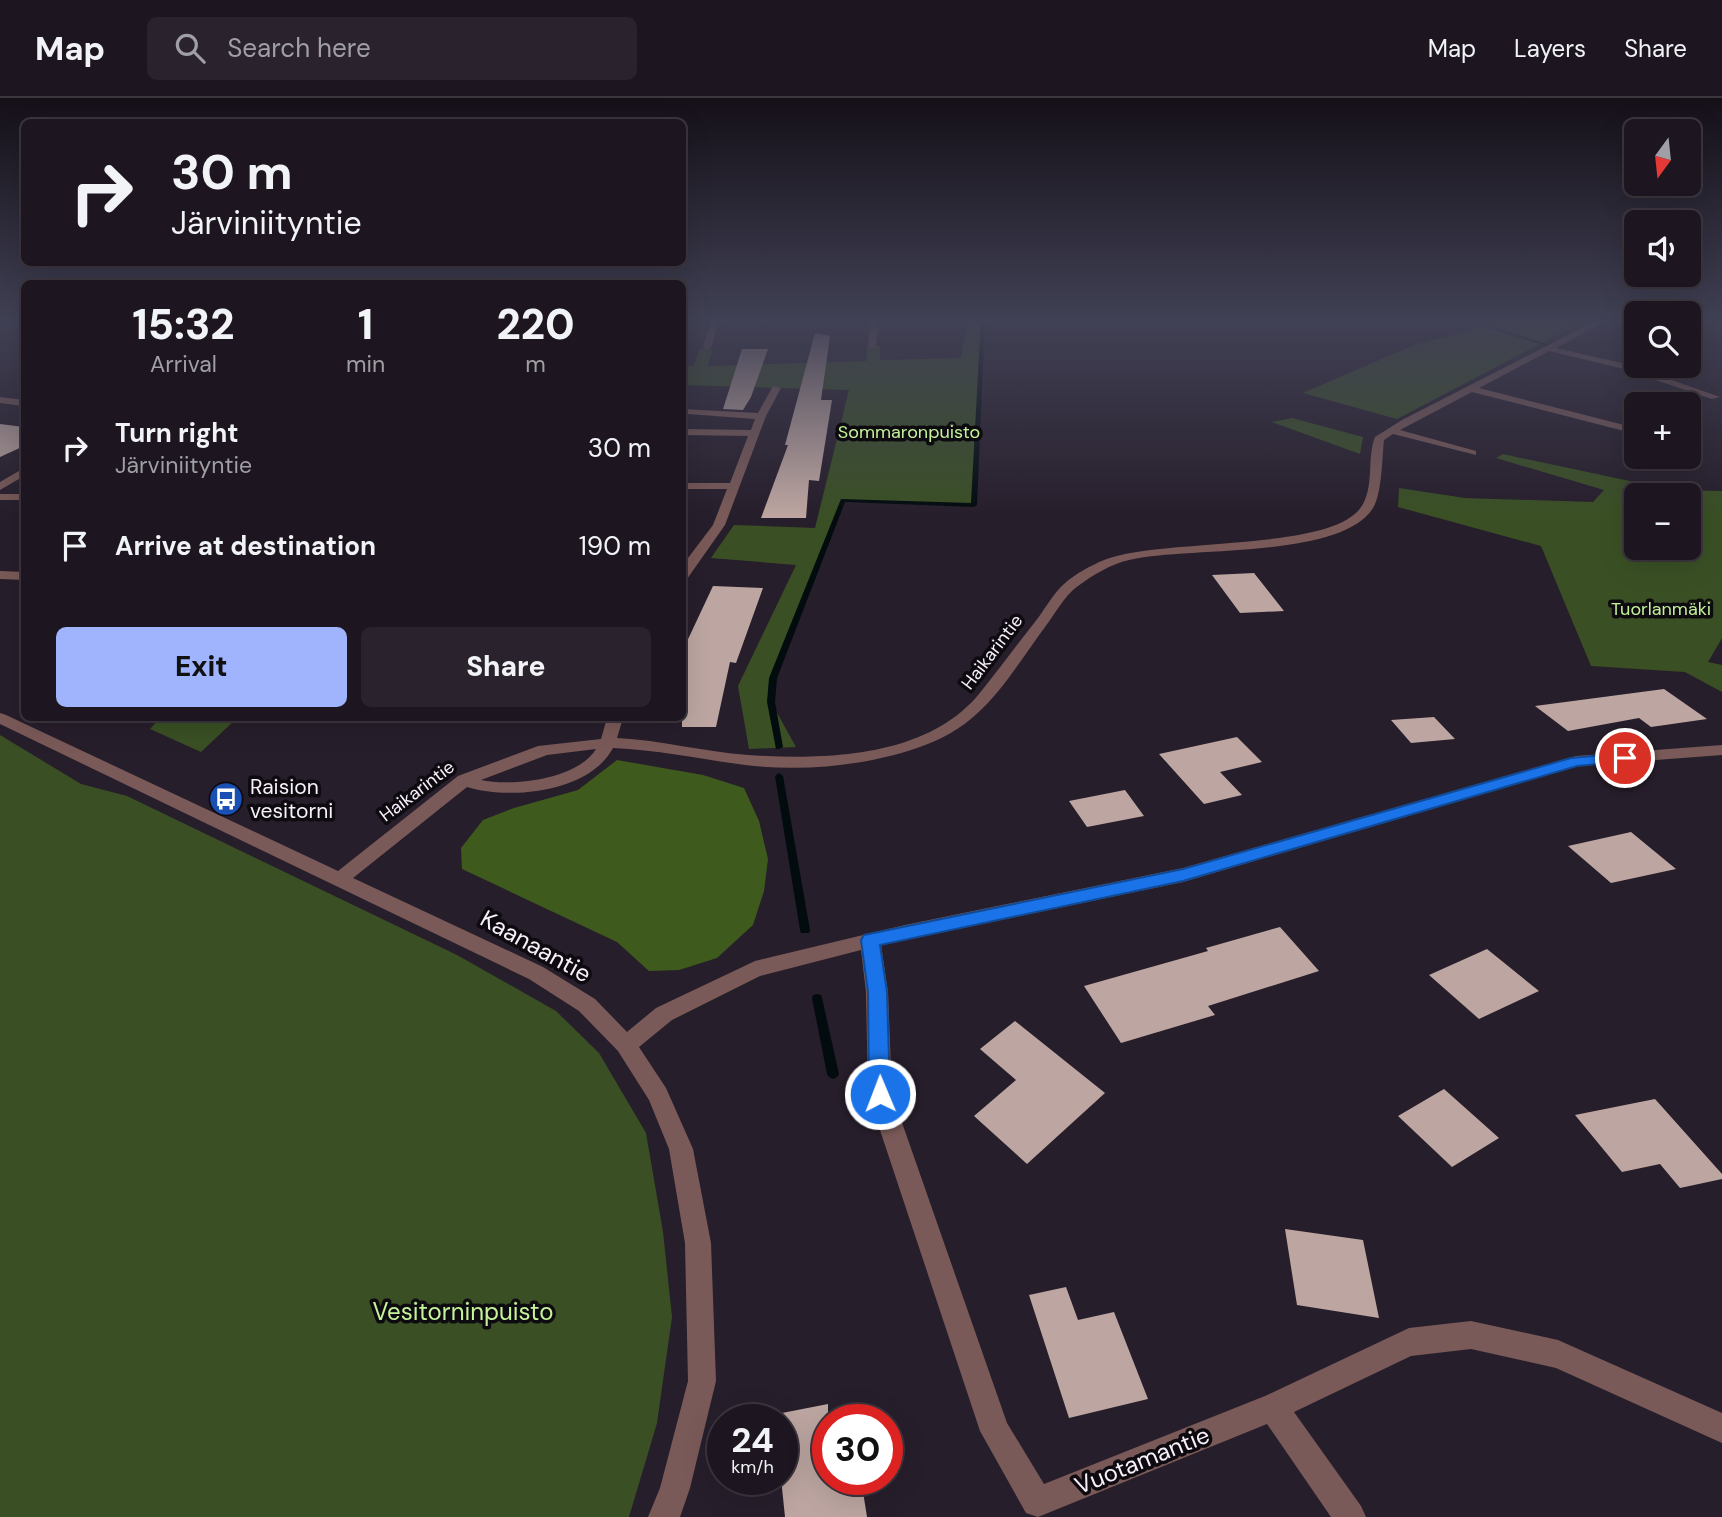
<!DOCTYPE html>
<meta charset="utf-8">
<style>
body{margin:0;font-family:"DM Sans",sans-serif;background:#2a232d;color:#f1f3f6;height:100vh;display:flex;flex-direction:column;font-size:26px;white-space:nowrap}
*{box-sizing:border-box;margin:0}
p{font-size:23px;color:#a09fa5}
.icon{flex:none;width:38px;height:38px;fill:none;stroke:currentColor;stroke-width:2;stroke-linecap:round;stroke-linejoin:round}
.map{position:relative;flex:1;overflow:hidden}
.panel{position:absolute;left:21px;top:182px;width:665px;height:441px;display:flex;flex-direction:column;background:#1d1620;border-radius:10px;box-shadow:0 7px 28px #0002,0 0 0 2px #3b353e}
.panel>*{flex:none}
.guide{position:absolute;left:21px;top:21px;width:665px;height:147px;border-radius:10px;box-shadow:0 7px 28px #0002,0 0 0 2px #3b353e;background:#1d1620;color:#f1f3f6;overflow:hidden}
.needle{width:46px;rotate:195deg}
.controls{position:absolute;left:1624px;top:21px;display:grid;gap:14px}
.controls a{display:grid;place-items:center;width:77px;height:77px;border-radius:10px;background:#1d1620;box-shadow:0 7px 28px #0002,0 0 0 2px #3b353e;font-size:35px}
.speed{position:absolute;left:707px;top:1306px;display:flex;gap:14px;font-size:35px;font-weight:700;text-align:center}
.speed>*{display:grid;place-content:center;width:91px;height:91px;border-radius:50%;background:#1d1620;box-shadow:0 7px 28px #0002,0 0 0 2px #3b353e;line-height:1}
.speed small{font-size:18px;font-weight:400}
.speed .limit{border:10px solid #d22;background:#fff;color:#111}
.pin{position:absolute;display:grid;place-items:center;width:60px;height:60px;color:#fff;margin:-30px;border:4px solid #fff;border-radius:50%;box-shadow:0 2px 7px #0007}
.me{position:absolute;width:77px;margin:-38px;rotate:359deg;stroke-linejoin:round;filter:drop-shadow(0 0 5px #0008)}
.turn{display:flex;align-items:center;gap:24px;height:147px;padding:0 35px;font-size:32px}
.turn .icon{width:91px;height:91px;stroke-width:2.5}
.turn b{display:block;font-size:49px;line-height:60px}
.eta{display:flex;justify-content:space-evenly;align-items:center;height:119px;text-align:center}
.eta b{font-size:42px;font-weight:800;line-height:49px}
.cta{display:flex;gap:14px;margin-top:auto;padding:14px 35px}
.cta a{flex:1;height:80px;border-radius:10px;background:#a0b3fd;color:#111;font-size:28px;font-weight:800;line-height:80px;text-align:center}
.cta a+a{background:#2a232d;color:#f1f3f6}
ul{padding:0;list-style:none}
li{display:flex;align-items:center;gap:21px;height:98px;padding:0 35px}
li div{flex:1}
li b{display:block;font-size:26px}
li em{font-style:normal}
header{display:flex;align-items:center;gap:42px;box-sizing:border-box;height:98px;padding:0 35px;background:#1d1620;border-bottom:2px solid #3b353e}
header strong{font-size:33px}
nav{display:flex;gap:38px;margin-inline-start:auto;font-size:24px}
.search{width:490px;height:63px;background:#2a232d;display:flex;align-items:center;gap:18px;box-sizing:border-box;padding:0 24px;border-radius:10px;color:#a09fa5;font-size:26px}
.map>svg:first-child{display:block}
.green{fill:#3a5024;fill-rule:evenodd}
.forest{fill:#3e5a1d}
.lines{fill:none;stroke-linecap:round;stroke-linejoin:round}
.stream{fill:#020b0e;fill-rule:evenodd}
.building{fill:#bda6a1}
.minor{fill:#7a5a58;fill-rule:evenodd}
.route{fill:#1a73e8;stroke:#114b97;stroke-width:2}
.labels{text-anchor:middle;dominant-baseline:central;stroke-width:7;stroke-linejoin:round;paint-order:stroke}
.far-park-label{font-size:18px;fill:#c5f39a;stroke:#0d0a10}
.far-street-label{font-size:18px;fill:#f7f0fa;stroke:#0d0a10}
.poi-label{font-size:21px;fill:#f7f0fa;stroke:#0d0a10;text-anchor:start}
.near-street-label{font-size:24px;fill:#f7f0fa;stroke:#0d0a10}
.near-park-label{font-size:24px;fill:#c5f39a;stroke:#0d0a10}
</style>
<header>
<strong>Map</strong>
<div class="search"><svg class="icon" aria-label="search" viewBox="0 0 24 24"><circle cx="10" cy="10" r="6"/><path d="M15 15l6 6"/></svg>Search here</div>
<nav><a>Map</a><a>Layers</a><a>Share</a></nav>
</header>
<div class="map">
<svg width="1722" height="1419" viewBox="0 0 1722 1419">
<rect width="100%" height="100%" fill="#271e2b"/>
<!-- green -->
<path class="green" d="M967 220H983L974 407 843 402 773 580 771 604 796 649 749 651 738 588 796 467 711 460 734 427 815 430 849 292 683 287 682 268H693L700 251H713L708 268 866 263 867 248H880V262L961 260Z
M1476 220H1596L1572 229 1397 321 1303 295 1414 247 1475 231Z
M1292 320 1363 339 1360 356 1272 324Z
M1503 356 1672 392 1722 393V540L1708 564 1722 567V594L1685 574 1591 568 1541 448 1398 409 1399 390 1465 400 1593 404 1604 392 1496 360ZM1636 397H1689V450H1636Z
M160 620H237L201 654 150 631Z
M0 637 81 686 127 698 457 857 556 913 599 955 646 1035 663 1134 672 1219 657 1325 629 1419H0Z"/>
<!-- forest -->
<path class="forest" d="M617 662 703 677 744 690 759 723 768 761 764 793 753 827 717 860 679 872 649 873 617 844 462 771 461 750 483 722 514 710 578 692Z"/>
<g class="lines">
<!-- stream -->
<path class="stream" d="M981 220H985L977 407 974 409 845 404 777 580 775 604 783 649 779 651H776L767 604 769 580 841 401 971 405Z
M1459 220H1465L1553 248 1549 249Z
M779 675 783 678 810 832 809 835H801L800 832 775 678Z
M817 896 821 897 822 900 839 976 837 979 833 981 829 979 827 976 812 900 813 897Z"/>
</g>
<!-- building -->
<path class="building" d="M815 235 830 238 821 302H832L819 383 809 382 806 420H761L788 347H785Z
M742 251H768L751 299 743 312 723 311Z
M0 326 24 329V348L0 359Z
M1254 475 1284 513 1240 515 1212 477Z
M713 488 763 490 736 565 730 564 716 629H682V554Z
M1664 591 1707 621 1651 629 1639 620 1568 633 1535 608Z
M1434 619 1455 641 1411 645 1391 622Z
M1237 639 1262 664 1220 674 1242 697 1204 706 1159 656Z
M1125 692 1144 718 1087 729 1069 703Z
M1631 734 1676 771 1611 785 1568 748Z
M1280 829 1319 873 1208 908 1215 917 1121 945 1084 888 1208 853 1206 850Z
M1487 851 1539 893 1479 921 1429 877Z
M1015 923 1105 995 1027 1066 974 1018 1016 982 980 951Z
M1444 991 1499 1040 1452 1069 1398 1018Z
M1655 1001 1722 1076V1081L1680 1090 1660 1066 1622 1074 1575 1017Z
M1285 1131 1363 1142 1379 1220 1297 1207Z
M1066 1189 1078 1222 1114 1214 1148 1301 1069 1320 1029 1197Z
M828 1306V1381H861L867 1419H785L782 1390V1315Z"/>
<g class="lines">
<!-- minor -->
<path class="minor" d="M682 220H897L879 222 876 248 872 251 868 248 871 222 719 223 711 249 707 252 703 249 711 223H682Z
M1601 220H1611L1556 250 1626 266 1720 299 1712 301 1620 270 1549 253 1479 290 1636 330V336L1472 294 1400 332 1476 353V357L1393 336 1384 342C1382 360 1382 396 1373 410 1340 462 1186 448 1129 462 1111 466 1093 477 1078 488 1064 498 1055 516 1045 529 1006 582 983 629 917 650 864 668 801 674 745 667 700 661 658 652 613 650 589 695 510 702 467 689L353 780 543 869 595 901 627 934 656 910 755 863 905 827 1183 770 1576 658 1722 647V657L1577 668 1183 784 881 847 888 894 892 996 1007 1325 1044 1386 1265 1298 1409 1230 1471 1223 1558 1242 1722 1315V1345L1556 1270 1471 1251 1411 1258 1294 1314 1361 1408 1366 1419H1331L1267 1326 1038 1419 1026 1415 980 1333 868 996 866 894 861 852 760 878 672 922 639 949 666 990 693 1051 711 1145 716 1283 690 1390 680 1419H648L660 1390 688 1283 685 1145 669 1051 649 1002 618 953 579 913 529 881 0 626V615L6 617 338 773 458 678 538 648 601 641 607 620H623L617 640C661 642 704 654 748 657 827 662 931 660 983 591 1001 568 1019 544 1038 520 1046 509 1054 495 1064 486 1075 476 1090 468 1104 462 1159 439 1338 455 1363 406 1374 386 1367 359 1375 339L1402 322ZM596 651C578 681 513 689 481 682L547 657Z
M773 288 781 290 766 318 725 427 687 481 682 482V468L713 427 727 391H682V385H730L748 338 682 337V331L751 332 755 321 688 316 682 321V311L758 315Z
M0 299 24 302V308L0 305Z
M24 370V378L0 392V384Z
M0 396H24V402H0Z
M0 473 24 474V482L0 481Z"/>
</g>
<!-- sky -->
<linearGradient id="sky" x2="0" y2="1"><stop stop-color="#151018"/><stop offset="0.53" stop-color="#414155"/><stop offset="1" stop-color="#414155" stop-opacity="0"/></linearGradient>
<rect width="1722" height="419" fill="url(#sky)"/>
<!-- route -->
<path class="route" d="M1625 655 1630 656 1632 660 1630 663 1577 668 1183 783 880 847 887 894 890 996 887 1002 880 1005 872 1002 869 996 868 894 861 842 864 837 1183 771 1571 660Z"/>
<!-- icons -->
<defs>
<g id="bus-disc" transform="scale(1.75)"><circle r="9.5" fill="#1a4fb4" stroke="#0d0a10"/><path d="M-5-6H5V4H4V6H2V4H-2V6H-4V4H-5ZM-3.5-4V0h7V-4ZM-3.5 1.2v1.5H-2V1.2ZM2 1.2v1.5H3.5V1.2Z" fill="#fff"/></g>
</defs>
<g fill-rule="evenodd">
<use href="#bus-disc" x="226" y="701"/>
</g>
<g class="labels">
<!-- far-park labels -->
<g class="far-park-label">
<text x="909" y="334">Sommaronpuisto</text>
<text x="1661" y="511">Tuorlanmäki</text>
</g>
<!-- far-street labels -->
<g class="far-street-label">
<text transform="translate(992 554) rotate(-53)">Haikarintie</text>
<text transform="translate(417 693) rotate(-37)">Haikarintie</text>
</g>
<!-- poi labels -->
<g class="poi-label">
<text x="250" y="689">Raision<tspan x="250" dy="24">vesitorni</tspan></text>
</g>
<!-- near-street labels -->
<g class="near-street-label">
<text transform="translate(536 848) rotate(29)">Kaanaantie</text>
<text transform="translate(1142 1362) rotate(-22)">Vuotamantie</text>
</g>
<!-- near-park labels -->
<g class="near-park-label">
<text x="463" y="1213">Vesitorninpuisto</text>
</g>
</g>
</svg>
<div class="controls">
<a><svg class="needle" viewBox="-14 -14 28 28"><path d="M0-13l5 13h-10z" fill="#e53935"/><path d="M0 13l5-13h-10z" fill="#a09fa5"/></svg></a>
<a><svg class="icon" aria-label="sound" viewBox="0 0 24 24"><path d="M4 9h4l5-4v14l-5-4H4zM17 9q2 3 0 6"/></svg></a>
<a><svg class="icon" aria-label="search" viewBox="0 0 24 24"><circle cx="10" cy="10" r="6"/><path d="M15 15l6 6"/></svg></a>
<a>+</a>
<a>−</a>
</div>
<div class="speed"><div>24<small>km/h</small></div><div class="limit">30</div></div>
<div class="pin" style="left:1625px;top:660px;background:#d93025"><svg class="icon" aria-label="arrive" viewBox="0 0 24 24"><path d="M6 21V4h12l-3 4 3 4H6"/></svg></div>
<svg class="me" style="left:880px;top:996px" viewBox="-20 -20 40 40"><circle r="17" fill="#1a73e8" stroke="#fff" stroke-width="3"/><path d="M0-11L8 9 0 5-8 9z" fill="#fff"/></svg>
<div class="guide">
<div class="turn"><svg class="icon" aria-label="right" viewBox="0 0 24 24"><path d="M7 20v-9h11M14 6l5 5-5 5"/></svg><div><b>30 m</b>Järviniityntie</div></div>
</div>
<section class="panel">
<div class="eta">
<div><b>15:32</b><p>Arrival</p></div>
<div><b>1</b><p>min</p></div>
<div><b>220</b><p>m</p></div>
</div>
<ul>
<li><svg class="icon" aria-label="right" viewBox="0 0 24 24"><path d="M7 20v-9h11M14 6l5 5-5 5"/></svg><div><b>Turn right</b><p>Järviniityntie</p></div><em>30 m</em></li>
<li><svg class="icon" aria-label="arrive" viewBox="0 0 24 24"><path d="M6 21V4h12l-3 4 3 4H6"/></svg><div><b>Arrive at destination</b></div><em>190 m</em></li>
</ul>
<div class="cta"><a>Exit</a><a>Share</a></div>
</section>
</div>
